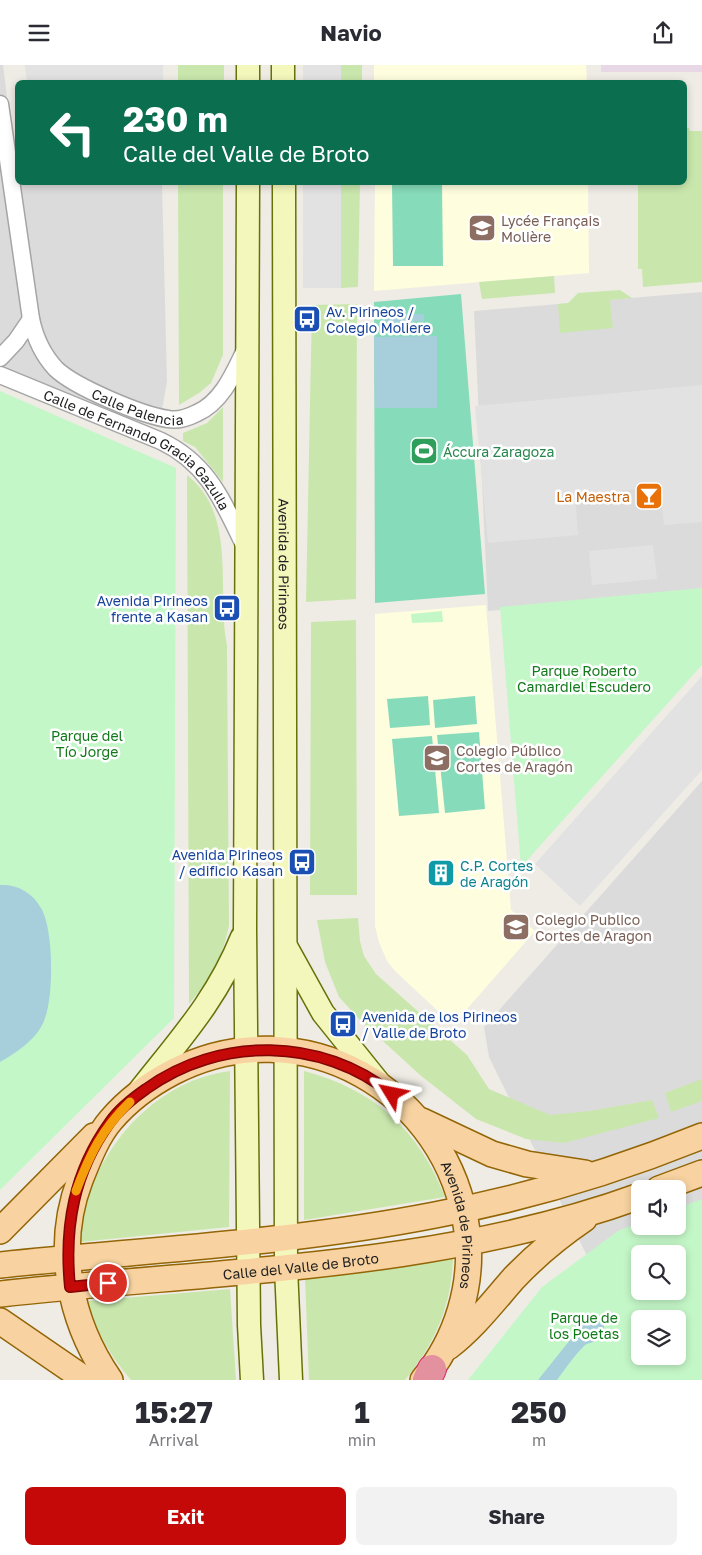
<!DOCTYPE html>
<meta charset="utf-8">
<style>
body{margin:0;font-family:"Golos Text",sans-serif;background:#f2f2f3;color:#2b2b33;height:100vh;display:flex;flex-direction:column;font-size:19px;white-space:nowrap}
*{box-sizing:border-box;margin:0}
p{font-size:16px;color:#7c7c81}
.icon{flex:none;width:28px;height:28px;fill:none;stroke:currentColor;stroke-width:2;stroke-linecap:round;stroke-linejoin:round}
.map{position:relative;height:1315px;overflow:hidden}
.panel{display:flex;flex-direction:column;background:#fff;flex:1}
.panel>*{flex:none}
.guide{position:absolute;left:15px;top:15px;width:672px;height:105px;border-radius:8px;box-shadow:0 2px 8px #0003;background:#0b6e4f;color:#fff;overflow:hidden}
.tools{position:absolute;left:631px;top:1115px;display:grid;gap:10px}
.tools a{display:grid;place-items:center;width:55px;height:55px;border-radius:8px;background:#fff;box-shadow:0 2px 8px #0003;font-size:25px}
.pin{position:absolute;display:grid;place-items:center;width:42px;height:42px;color:#fff;margin:-21px;border:2px solid #fff;border-radius:50%;box-shadow:0 1px 5px #0007}
.me{position:absolute;width:55px;margin:-28px;rotate:305deg;stroke-linejoin:round;filter:drop-shadow(0 0 4px #0008)}
.turn{display:flex;align-items:center;gap:18px;height:105px;padding:0 25px;font-size:22px}
.turn .icon{width:65px;height:65px;stroke-width:2.5}
.turn b{display:block;font-size:35px;line-height:42px}
.eta{display:flex;justify-content:space-evenly;align-items:center;height:85px;text-align:center}
.eta b{font-size:30px;font-weight:700;line-height:35px}
.action{display:flex;gap:10px;margin-top:auto;padding:10px 25px}
.action a{flex:1;height:58px;border-radius:8px;background:#c50808;color:#fff;font-size:20px;font-weight:700;line-height:58px;text-align:center}
.action a+a{background:#f2f2f3;color:#2b2b33}
header{display:flex;justify-content:space-between;align-items:center;height:65px;padding:0 25px;background:#fff;font-size:22px;font-weight:700}
.map>svg:first-child{display:block}
.residential{fill:#dcdbdb}
.industrial{fill:#e8d7e5}
.education{fill:#fefedf}
.grass{fill:#c9e7ad}
.park{fill:#c4f7c8;fill-rule:evenodd}
.pitch{fill:#86dbba}
.parking{fill:#e2e2e2}
.water{fill:#a7cfdb}
.lines{fill:none;stroke-linecap:round;stroke-linejoin:round}
.street-casing{stroke:#a5a5a5;stroke-width:19}
.secondary-casing{stroke:#667209;stroke-width:25}
.primary-casing{stroke:#936506;stroke-width:28}
.highway-casing{stroke:#d42b65;stroke-width:30}
.street{stroke:#fff;stroke-width:16}
.secondary{stroke:#f4f7bb;stroke-width:22}
.primary{stroke:#f8d3a1;stroke-width:25}
.highway{stroke:#e3909f;stroke-width:28}
.route-casing{stroke:#800505;stroke-width:12}
.route{stroke:#c50808;stroke-width:9}
.slow{stroke:#f59e0b;stroke-width:9}
.labels{text-anchor:middle;dominant-baseline:central;stroke-width:5;stroke-linejoin:round;paint-order:stroke}
.education-label{font-size:14px;fill:#785e54;stroke:#fff;text-anchor:start}
.transit-label{font-size:14px;fill:#164399;stroke:#fff;text-anchor:start}
.street-label{font-size:14px;fill:#1e1e1e;stroke:#fff}
.leisure-label{font-size:14px;fill:#27864d;stroke:#fff;text-anchor:start}
.food-label{font-size:14px;fill:#c56008;stroke:#fff;text-anchor:end}
.park-label{font-size:14px;fill:#107919;stroke:#fff}
.culture-label{font-size:14px;fill:#0d838f;stroke:#fff;text-anchor:start}
</style>
<header><svg class="icon" aria-label="menu" viewBox="0 0 24 24"><path d="M4 6h16M4 12h16M4 18h16"/></svg>Navio<svg class="icon" aria-label="share" viewBox="0 0 24 24"><path d="M12 15V3M7 8l5-5 5 5M5 13v7h14v-7"/></svg></header>
<div class="map">
<svg width="702" height="1315" viewBox="0 0 702 1315">
<rect width="100%" height="100%" fill="#efece5"/>
<!-- residential -->
<path class="residential" d="M0 0H3L18 118H162L167 316 159 362 0 302Z
M702 227V528L488 546 474 246Z
M702 716V1141L678 1153V1124H640V1161L589 1195 489 992 484 962Z"/>
<!-- industrial -->
<path class="industrial" d="M601 0H702V7H601Z"/>
<!-- education -->
<path class="education" d="M374 0H586L587 17H374Z
M375 118H588L589 208 374 226Z
M486 540 511 845 535 866 453 960 395 906 387 896 379 877 375 861V549Z"/>
<!-- grass -->
<path class="grass" d="M178 0H224V17H178Z
M341 0H362V17H341Z
M685 63H689L690 66H702V217L643 222 642 204H638V118H685Z
M178 118H223V290L211 318 199 328 179 340Z
M341 118H360L358 222 341 223Z
M554 211 555 228 482 234 479 217Z
M620 225 632 233 610 235 613 263 560 268 558 239 568 238 578 228Z
M357 239 356 534 306 537 312 240Z
M223 342V417L195 382 183 376V368L207 358Z
M187 410C238 450 216 525 227 580L229 860C223 892 211 914 189 939Z
M356 555 357 830H310L311 557Z
M358 853 360 876 364 891 376 909 467 990 489 1024 550 1050 590 1046 652 1035 659 1053 564 1078 526 1074 476 1054 420 1010 361 956 339 932 325 897 317 855Z
M230 1006 229 1162 80 1177C84 1097 148 1016 230 1006Z
M304 1006C375 1025 418 1064 445 1132L304 1155Z
M702 1014V1036L671 1047 665 1028Z
M453 1192C452 1239 435 1279 405 1315H309L305 1214Z
M230 1224 236 1315H131C110 1291 96 1266 88 1236Z"/>
<!-- park -->
<path class="park" d="M0 326 176 403 174 953 0 1125Z
M702 523V600L521 802 500 542Z
M442 546 443 557 412 558 411 549Z
M702 1134V1315H468L542 1222 618 1166 640 1157V1161H678V1143ZM640 1189H678V1226H640ZM640 1254H678V1291H640Z"/>
<!-- pitch -->
<path class="pitch" d="M392 118H442L443 201H393Z
M461 229 485 529 375 538 374 237Z
M428 631 430 660 390 663 387 634Z
M475 631 477 659 435 663 433 635Z
M479 667 485 744 445 748 437 670Z
M432 671 439 748 399 751 392 674Z"/>
<!-- parking -->
<path class="parking" d="M25 0H163V17H27Z
M303 0H341V17H303Z
M303 118H341V223H303Z
M702 320V457L664 460 660 422 575 430 578 470 488 478 475 341Z
M653 480 657 514 592 520 589 486Z
M702 611V705L580 841 535 799Z"/>
<!-- water -->
<path class="water" d="M424 249V256L386 258V250Z
M437 271V343H375L374 272Z
M0 820C17 819 32 827 41 843 54 865 54 932 44 956 37 974 16 988 0 997Z
M585 1248C597 1247 609 1257 602 1270 598 1279 589 1276 584 1281 574 1291 565 1304 557 1315H538L574 1270 575 1256Z"/>
<g class="lines">
<!-- street casing -->
<g class="street-casing">
<g id="street">
<path id="s1" d="M0 39 31 254C35 273 42 289 56 304 75 322 141 350 168 354 177 356 189 352 197 348 222 337 234 308 245 285"/>
<path d="M0 293 16 276 31 254"/>
<path id="s2" d="M0 310 161 376C209 399 223 437 245 482"/>
</g>
</g>
<!-- secondary casing -->
<g class="secondary-casing">
<g id="secondary">
<path d="M283 0V18"/>
<path d="M248 18V0"/>
<path d="M248 118 245 864 249 1260 252 1315"/>
<path id="s3" d="M284 118 286 1203 291 1315"/>
<path d="M287 883 323 948 380 1019"/>
<path d="M140 1025C181 973 217 934 242 872"/>
</g>
</g>
<!-- primary casing -->
<g class="primary-casing">
<g id="primary">
<path d="M422 1056 492 1089 527 1099 585 1108"/>
<path d="M659 1124 702 1108"/>
<path d="M0 1166 94 1071"/>
<path d="M0 1200C145 1185 292 1178 435 1150 526 1133 616 1106 702 1071"/>
<path id="s4" d="M0 1229C214 1205 436 1205 640 1131"/>
<path d="M0 1256 86 1315"/>
<path d="M448 1282C474 1262 492 1238 514 1213 535 1191 559 1171 584 1154"/>
<path id="s5" d="M110 1315C70 1257 54 1183 80 1115 88 1095 97 1071 111 1055 128 1035 150 1019 173 1007 301 941 449 1026 467 1166 474 1219 457 1274 423 1315"/>
</g>
</g>
<!-- highway casing -->
<g class="highway-casing">
<path id="highway" d="M427 1315 432 1304"/>
</g>
<!-- street -->
<use href="#street" class="street"/>
<!-- secondary -->
<use href="#secondary" class="secondary"/>
<!-- primary -->
<use href="#primary" class="primary"/>
<!-- highway -->
<use href="#highway" class="highway"/>
</g>
<g class="lines">
<!-- route casing -->
<g class="route-casing">
<path id="route" d="M108 1218 70 1222C64 1161 74 1107 110 1057 119 1044 133 1033 146 1024 219 971 322 972 392 1029"/>
</g>
<!-- route -->
<use href="#route" class="route"/>
<!-- slow -->
<path class="slow" d="M76 1126C90 1089 102 1064 130 1037"/>
</g>
<!-- icons -->
<defs>
<g id="school-square" transform="scale(1.4375)"><rect x="-9" y="-9" width="18" height="18" rx="4" fill="#8d6e63" stroke="#fff"/><path d="M0-5L7-2L0 1L-7-2ZM-4 1L0 2.5L4 1V4Q0 6-4 4Z" fill="#fff"/></g>
<g id="bus-square" transform="scale(1.4375)"><rect x="-9" y="-9" width="18" height="18" rx="4" fill="#1a4fb4" stroke="#fff"/><path d="M-5-6H5V4H4V6H2V4H-2V6H-4V4H-5ZM-3.5-4V0h7V-4ZM-3.5 1.2v1.5H-2V1.2ZM2 1.2v1.5H3.5V1.2Z" fill="#fff"/></g>
<g id="stadium-square" transform="scale(1.4375)"><rect x="-9" y="-9" width="18" height="18" rx="4" fill="#2e9e5b" stroke="#fff"/><path d="M0-5a6.5 5 0 1 0 0 10a6.5 5 0 1 0 0-10ZM-3.5-1.8h7v3.6h-7Z" fill="#fff"/></g>
<g id="bar-square" transform="scale(1.4375)"><rect x="-9" y="-9" width="18" height="18" rx="4" fill="#e8710a" stroke="#fff"/><path d="M-6-5H6L.8 .8V4.5H3.5V6h-7V4.5H-.8V.8Z" fill="#fff"/></g>
<g id="building-square" transform="scale(1.4375)"><rect x="-9" y="-9" width="18" height="18" rx="4" fill="#0f9aa8" stroke="#fff"/><path d="M-4-6H4V6H1V3H-1V6H-4ZM-2.5-4.3h1.7v1.8h-1.7ZM.8-4.3h1.7v1.8H.8ZM-2.5-1h1.7V.8h-1.7ZM.8-1h1.7V.8H.8Z" fill="#fff"/></g>
</defs>
<g fill-rule="evenodd">
<use href="#school-square" x="482" y="163"/>
<use href="#bus-square" x="307" y="254"/>
<use href="#stadium-square" x="424" y="386"/>
<use href="#bar-square" x="649" y="431"/>
<use href="#bus-square" x="227" y="543"/>
<use href="#school-square" x="437" y="693"/>
<use href="#bus-square" x="302" y="797"/>
<use href="#building-square" x="441" y="808"/>
<use href="#school-square" x="516" y="862"/>
<use href="#bus-square" x="343" y="959"/>
</g>
<g class="labels">
<!-- education labels -->
<g class="education-label">
<text x="501" y="155">Lycée Français<tspan x="501" dy="16">Molière</tspan></text>
<text x="456" y="685">Colegio Público<tspan x="456" dy="16">Cortes de Aragón</tspan></text>
<text x="535" y="854">Colegio Publico<tspan x="535" dy="16">Cortes de Aragon</tspan></text>
</g>
<!-- transit labels -->
<g class="transit-label">
<text x="326" y="246">Av. Pirineos /<tspan x="326" dy="16">Colegio Moliere</tspan></text>
<text x="208" y="535" text-anchor="end">Avenida Pirineos<tspan x="208" dy="16">frente a Kasan</tspan></text>
<text x="283" y="789" text-anchor="end">Avenida Pirineos<tspan x="283" dy="16">/ edificio Kasan</tspan></text>
<text x="362" y="951">Avenida de los Pirineos<tspan x="362" dy="16">/ Valle de Broto</tspan></text>
</g>
<!-- street labels -->
<g class="street-label">
<text stroke="none"><textPath href="#s1" startOffset="365">Calle Palencia</textPath></text>
<text stroke="none"><textPath href="#s2" startOffset="159">Calle de Fernando Gracia Gazulla</textPath></text>
<text stroke="none"><textPath href="#s3" startOffset="381">Avenida de Pirineos</textPath></text>
<text stroke="none"><textPath href="#s5" startOffset="742">Avenida de Pirineos</textPath></text>
<text stroke="none"><textPath href="#s4" startOffset="302">Calle del Valle de Broto</textPath></text>
</g>
<!-- leisure labels -->
<g class="leisure-label">
<text x="443" y="386">Áccura Zaragoza</text>
</g>
<!-- food labels -->
<g class="food-label">
<text x="630" y="431">La Maestra</text>
</g>
<!-- park labels -->
<g class="park-label">
<text x="584" y="605">Parque Roberto<tspan x="584" dy="16">Camardiel Escudero</tspan></text>
<text x="87" y="670">Parque del<tspan x="87" dy="16">Tío Jorge</tspan></text>
<text x="584" y="1252">Parque de<tspan x="584" dy="16">los Poetas</tspan></text>
</g>
<!-- culture labels -->
<g class="culture-label">
<text x="460" y="800">C.P. Cortes<tspan x="460" dy="16">de Aragón</tspan></text>
</g>
</g>
</svg>
<div class="tools">
<a><svg class="icon" aria-label="sound" viewBox="0 0 24 24"><path d="M4 9h4l5-4v14l-5-4H4zM17 9q2 3 0 6"/></svg></a>
<a><svg class="icon" aria-label="search" viewBox="0 0 24 24"><circle cx="10" cy="10" r="6"/><path d="M15 15l6 6"/></svg></a>
<a><svg class="icon" aria-label="layers" viewBox="0 0 24 24"><path d="M12 4l9 5-9 5-9-5zM3 14l9 5 9-5"/></svg></a>
</div>
<div class="pin" style="left:108px;top:1218px;background:#d93025"><svg class="icon" aria-label="arrive" viewBox="0 0 24 24"><path d="M6 21V4h12l-3 4 3 4H6"/></svg></div>
<svg class="me" style="left:392px;top:1029px" viewBox="-20 -20 40 40"><path d="M0-17L14 15 0 8-14 15z" fill="#c50808" stroke="#fff" stroke-width="4"/></svg>
<div class="guide">
<div class="turn"><svg class="icon" aria-label="left" viewBox="0 0 24 24"><path d="M17 20v-9H6M10 6l-5 5 5 5"/></svg><div><b>230 m</b>Calle del Valle de Broto</div></div>
</div>
</div>
<section class="panel">
<div class="eta">
<div><b>15:27</b><p>Arrival</p></div>
<div><b>1</b><p>min</p></div>
<div><b>250</b><p>m</p></div>
</div>
<div class="action"><a>Exit</a><a>Share</a></div>
</section>
